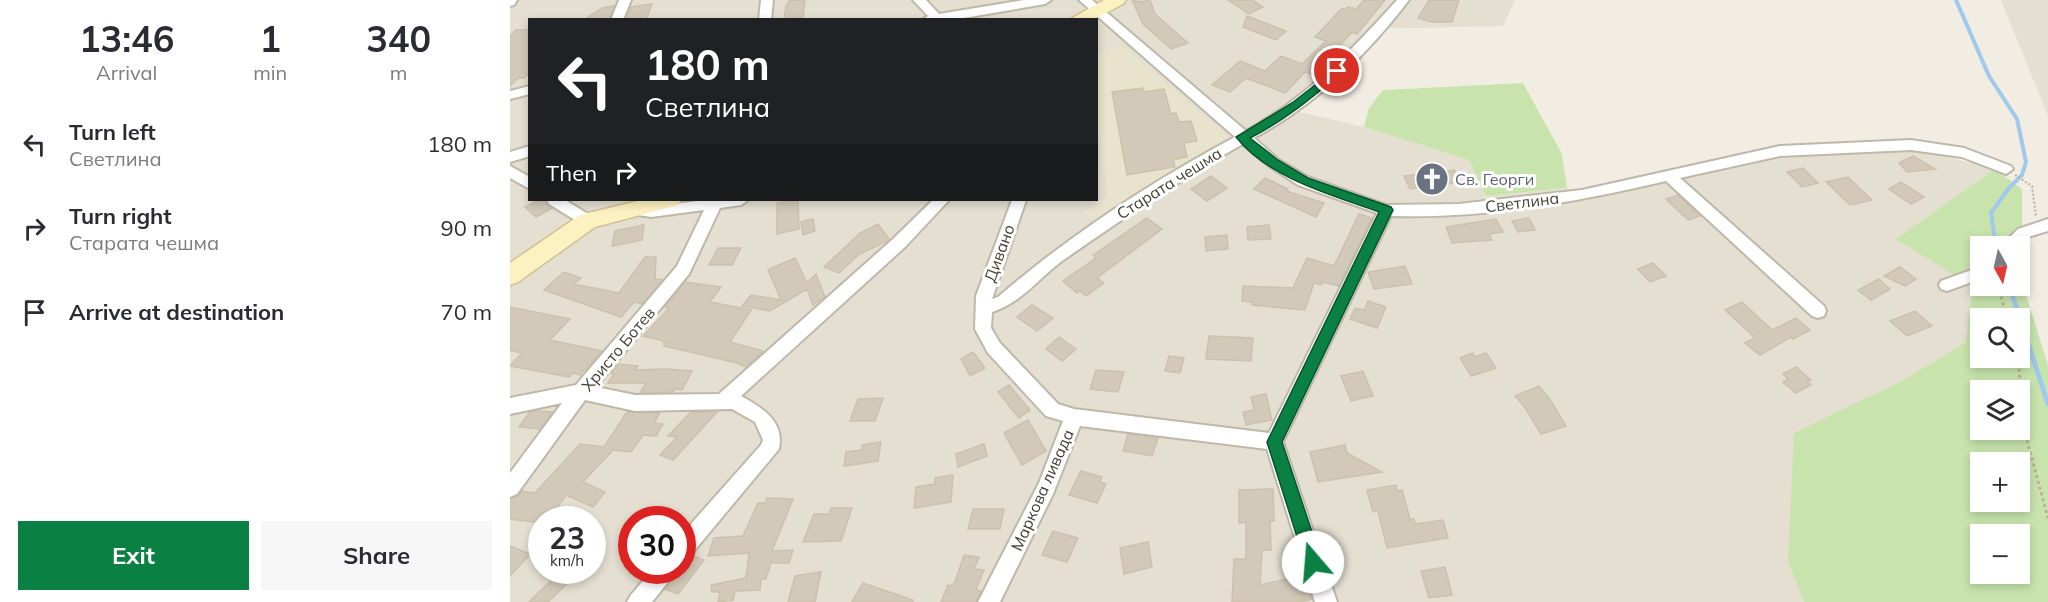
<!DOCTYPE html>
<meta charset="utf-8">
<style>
body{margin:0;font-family:Mulish,sans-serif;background:#f7f7f7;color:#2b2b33;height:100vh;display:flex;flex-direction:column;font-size:22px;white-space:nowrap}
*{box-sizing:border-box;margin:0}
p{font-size:20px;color:#7c7c81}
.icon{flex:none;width:33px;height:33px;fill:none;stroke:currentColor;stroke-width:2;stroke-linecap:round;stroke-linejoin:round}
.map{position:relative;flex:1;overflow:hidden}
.panel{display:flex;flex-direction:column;background:#fff;width:510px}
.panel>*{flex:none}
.guide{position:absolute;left:18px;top:18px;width:570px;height:183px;border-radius:0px;box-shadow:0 3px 9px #0003;background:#202124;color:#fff;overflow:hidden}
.needle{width:39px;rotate:172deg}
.buttons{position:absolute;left:1460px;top:236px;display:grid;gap:12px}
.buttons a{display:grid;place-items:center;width:60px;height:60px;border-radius:0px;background:#fff;box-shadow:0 3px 9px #0003;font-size:30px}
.speed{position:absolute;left:18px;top:506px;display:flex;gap:12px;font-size:30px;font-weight:700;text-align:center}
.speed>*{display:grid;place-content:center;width:78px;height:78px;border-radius:50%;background:#fff;box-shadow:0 3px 9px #0003;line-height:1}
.speed small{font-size:15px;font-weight:400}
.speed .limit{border:9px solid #d22;background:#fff;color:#111}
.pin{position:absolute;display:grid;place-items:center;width:51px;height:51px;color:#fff;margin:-26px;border:3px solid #fff;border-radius:50%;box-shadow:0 2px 6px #0007}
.me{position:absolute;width:66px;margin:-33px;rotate:342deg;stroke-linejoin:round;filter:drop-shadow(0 0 4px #0008)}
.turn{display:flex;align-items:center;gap:21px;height:126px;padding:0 18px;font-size:27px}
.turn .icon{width:78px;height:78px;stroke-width:2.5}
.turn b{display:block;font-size:42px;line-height:51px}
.then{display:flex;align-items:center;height:57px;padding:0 18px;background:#0003;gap:12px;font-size:22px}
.eta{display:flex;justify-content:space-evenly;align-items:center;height:102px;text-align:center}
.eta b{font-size:36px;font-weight:700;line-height:42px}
.button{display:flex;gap:12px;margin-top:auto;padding:12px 18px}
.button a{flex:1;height:69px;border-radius:0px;background:#0b8043;color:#fff;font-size:24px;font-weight:700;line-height:69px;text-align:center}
.button a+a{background:#f7f7f7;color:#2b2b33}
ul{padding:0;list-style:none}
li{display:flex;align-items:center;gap:18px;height:84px;padding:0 18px}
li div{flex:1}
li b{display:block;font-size:22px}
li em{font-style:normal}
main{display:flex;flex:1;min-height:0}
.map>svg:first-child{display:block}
.residential{fill:#e4dfd1;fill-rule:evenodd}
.education{fill:#e9e3cd}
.green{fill:#c8e4ac;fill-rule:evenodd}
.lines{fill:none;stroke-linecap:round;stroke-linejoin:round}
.stream-far1{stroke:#a0c9ec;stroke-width:4}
.stream{stroke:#a0c9ec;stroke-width:5}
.building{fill:#d2c9b9;stroke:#ccc1ac;stroke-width:1.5}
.street-casing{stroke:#beb8a9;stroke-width:4}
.secondary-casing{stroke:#cfc294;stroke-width:3}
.path-far1{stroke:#bcb198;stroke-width:2;stroke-dasharray:2 2;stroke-linecap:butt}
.path{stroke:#bcb198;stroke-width:3;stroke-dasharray:3 3;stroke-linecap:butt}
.street{fill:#fff;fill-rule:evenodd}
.secondary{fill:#fcf1c1;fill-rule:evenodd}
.route{fill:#0b8043;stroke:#07532c;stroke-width:1.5}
.labels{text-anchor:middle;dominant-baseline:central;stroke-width:6;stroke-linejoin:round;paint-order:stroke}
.worship-label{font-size:16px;fill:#5b616d;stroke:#fff;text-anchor:start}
.street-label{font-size:16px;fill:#423d33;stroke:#fff}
</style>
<main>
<section class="panel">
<div class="eta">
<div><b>13:46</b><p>Arrival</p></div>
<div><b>1</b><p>min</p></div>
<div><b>340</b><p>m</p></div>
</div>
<ul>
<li><svg class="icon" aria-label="left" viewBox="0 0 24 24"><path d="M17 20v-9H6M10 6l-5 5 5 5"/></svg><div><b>Turn left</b><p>Светлина</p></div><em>180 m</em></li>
<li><svg class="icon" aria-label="right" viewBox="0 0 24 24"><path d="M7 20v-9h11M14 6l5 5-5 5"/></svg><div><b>Turn right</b><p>Старата чешма</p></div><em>90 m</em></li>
<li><svg class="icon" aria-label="arrive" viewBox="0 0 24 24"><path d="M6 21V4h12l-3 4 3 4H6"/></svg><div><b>Arrive at destination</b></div><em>70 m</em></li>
</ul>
<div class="button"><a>Exit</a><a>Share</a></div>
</section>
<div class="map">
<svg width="1538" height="602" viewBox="0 0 1538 602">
<rect width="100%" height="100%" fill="#f1ede3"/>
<!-- residential -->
<path class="residential" d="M0 0H1005L993 26 860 29 773 108 854 127 959 160 976 196 1057 188 1080 198 1277 154 1410 150 1485 169 1387 239 1462 286 1456 342 1390 382 1278 562 1294 602H0ZM20 20H586V200H20ZM32 519H82V570H32ZM122 519H172V570H122Z
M1491 0H1538V116Z"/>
<!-- education -->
<path class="education" d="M611 45 718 136 585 221 573 213 598 196 587 128V54Z"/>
<!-- green -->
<path class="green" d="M1013 83 1052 154 1057 188 976 196 959 160 854 127 859 108 873 90Z
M1485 169 1512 189V282L1538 365V602H1294L1278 562 1284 433 1390 382 1456 342 1462 286 1386 239ZM1470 246H1509V285H1470ZM1470 318H1509V357H1470ZM1470 390H1509V429H1470ZM1470 462H1509V501H1470ZM1470 534H1509V573H1470Z"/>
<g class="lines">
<!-- stream-far1 -->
<path class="stream-far1" d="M1446 0 1479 76 1507 119 1516 162 1512 175 1499 188 1481 213 1486 246"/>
<!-- stream -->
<path class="stream" d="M1499 285 1538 404"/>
</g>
<!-- building -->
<path class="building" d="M280 0H295L293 17 274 20 276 6Z
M622 0 631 2 640 0 645 14 678 43 661 49 633 24Z
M718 0H742L753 7 739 14Z
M854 0H875L847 34 842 32 823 53 826 55 806 76 795 72 775 93 736 78 720 92 702 85 730 61 755 71 771 56 792 64 816 41 805 37 832 8 835 9 838 7 846 9Z
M919 0H949L942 22H922L908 18Z
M142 4 136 20H116L121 7Z
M104 6 99 20H74L92 8Z
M737 16 776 31 766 40 733 27Z
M6 30H20V72L14 78H8L0 86V36Z
M633 88 634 92 654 89 661 114 666 113 669 122 681 121 687 141 674 143 677 157 663 160 665 167 617 175 602 92Z
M1403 156 1425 169 1397 172 1389 163Z
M1293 168 1308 183 1292 187 1277 172Z
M944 170 951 182 900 189 894 176Z
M701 176 717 188 697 201 681 189Z
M1338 177 1362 200 1340 205 1316 182Z
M755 178 778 189 776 191 814 203 806 217 744 189Z
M1391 182 1414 197 1401 204 1379 189Z
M1168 195 1190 216 1178 220 1156 199Z
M29 200H34L42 208 26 217 15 207Z
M281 200H288L289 229 267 234V203Z
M849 214 862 218 829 286 813 282 811 285 804 283 795 310 742 305V302L732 301 733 286 783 288 797 258 824 266Z
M637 218 652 229 587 278 594 283 576 296 570 291 567 293 553 281 586 258 583 255Z
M1019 218 1025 230 1008 232 1002 221Z
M303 219 305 231 293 235 291 222Z
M986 219 993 232 979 234 982 240 942 243 936 227Z
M368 224 379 239 377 241 348 255 329 273 314 267 350 233Z
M134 225 132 240 102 246 105 231Z
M759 225 761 239 738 240 737 227Z
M717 235 718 249 696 251 695 237Z
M208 248H231L222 265H199Z
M135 257H146L145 279 153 280 132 304 124 302 111 317 34 290 54 272 71 278 64 284 109 293Z
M285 258 297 283 306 274 315 297 303 305 297 289 260 311 232 306 241 295 271 300 258 270Z
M1143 263 1156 276 1140 282 1128 269Z
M895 266 902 284 864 289 858 272Z
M1390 267 1406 279 1395 286 1374 276Z
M1369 279 1380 289 1361 300 1348 290Z
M175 282 211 287 200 302 241 310 220 342 253 351 236 367 227 363 154 346V341L133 336 159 308 155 307Z
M858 301 876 307 867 328 840 319 845 308 854 310Z
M1232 302 1262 330 1286 318 1300 330 1283 339 1281 337 1250 355 1235 343 1245 338 1215 310Z
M522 305 543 318 527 331 507 317Z
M0 307 60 319 40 340 92 351 70 375 62 373 59 377 0 366 12 353 0 350Z
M1405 311 1422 326 1397 336 1380 321Z
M699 336 743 338 741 361 696 359Z
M549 337 566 349 552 361 536 349Z
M463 352 475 368 460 376 451 359Z
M963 353 965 357 976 353 986 368 961 376 950 358Z
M659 356 674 358 670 373 655 371Z
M108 364 128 366 125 370 156 369 182 371 172 390 165 389 163 392 130 393 136 383H98L104 374 101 373Z
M1286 367 1301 380 1297 382 1301 385 1286 393 1273 382 1278 379 1273 374Z
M586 370 614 372 608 392 580 389Z
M853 371 863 396 841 401 831 376Z
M499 385 520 410 509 418 488 392Z
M1029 386 1039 398 1056 426 1031 434 1014 406 1005 396Z
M756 394 762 420 736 425 733 412 744 410 741 397Z
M373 398 365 421H340L348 399Z
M25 411 42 412 30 429 9 427 20 412Z
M117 412 150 413 144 423 153 424 146 436 133 435 121 452 103 450 73 482 95 492 83 507 56 495 39 519H32V523L0 519V499L8 496 12 491 25 493 70 444 94 447Z
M181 412H207L163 460 150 455 167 437 158 436Z
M518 420 536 451 512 465 494 433Z
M618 434 648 438 642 456 613 451Z
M371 442 368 461 334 466 336 452 352 450V445Z
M474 444 477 456 448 467 446 454Z
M835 445 837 453 872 472 808 482 800 452Z
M571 471 592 477 590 482 596 484 587 503 559 495Z
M443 475 441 502 404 508 406 487 425 484V478Z
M886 485 887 491 892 490 900 519H904L905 524 933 520 938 538 877 548 868 511 863 512 857 490Z
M763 489 764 521H760L761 550H752L750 585 785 577 787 581 795 579 802 599 791 602H722L724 559H736V522L729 523V490Z
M257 498 283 499 262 551 283 550 279 563H261L256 579H251L250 590 225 591 223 600 208 602 210 592H202L201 585 236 578 239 553 198 556 204 538 233 536 248 503H255Z
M321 508H342L331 541 293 542 304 514H319Z
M463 509H494L490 529H458Z
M543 531 568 538 557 562 532 555Z
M638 542 642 567 614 574 610 548Z
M0 546 20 554 0 576Z
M454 555 469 557 464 569 474 570 466 590 471 591 466 602H431L438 585 441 586 445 582Z
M183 556 194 560 168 594 155 589 167 570H172V562Z
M935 567 942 595 919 598 911 571Z
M52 570H71L38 602H19Z
M311 572 305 602H278L285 576Z
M353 583 403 600V602H342Z"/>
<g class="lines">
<!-- street casing -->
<g class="street-casing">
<path id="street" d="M0 0H7L4 5 0 6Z
M109 0H121L113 20H101Z
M251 0H263L261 20H249Z
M403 0H416L429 14 514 0H541L535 4 442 20H412L418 16Z
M569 0H582L736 131C796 98 841 51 887 0H899C857 55 805 105 744 138L769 160 798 177 876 205 949 204 1072 190 1270 146 1401 140 1454 148 1501 166 1503 169 1496 174 1452 157 1401 150 1270 156 1170 178 1314 306 1316 311 1314 316 1308 318 1302 316 1156 181C1066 202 973 219 881 216L773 442 827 602H805L757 449 570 426 543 494 490 602H468L529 483 553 421 536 416 478 353 465 329 466 296 502 200H516L482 299 488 297C560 235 641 182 725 137ZM733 144 759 166 788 185 867 213 759 433 564 409 548 404 490 343 481 328 482 312C511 303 528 279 552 261 611 220 670 179 733 144Z
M20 86V94L0 99V91Z
M20 146V156L0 162V152Z
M0 166 20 177V189L0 178Z
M37 200H55L83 217 86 221 83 225H73L39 204Z
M195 200H238L231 205 210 208 179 274 86 387 125 395 209 394 383 239 423 200H439L395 247 231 396C251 407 275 421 269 449L179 557 172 560V534L251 445 253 440 245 422 222 409 125 411 75 400 7 494 0 497V473L52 403 0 414V398L66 385 167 266 194 210 141 217 122 214 119 210 122 206 141 207Z
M1538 219V231L1518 237 1509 246H1491L1508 229Z
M1470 267V279L1437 291 1431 289 1429 285 1431 281Z
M142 570H165L162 577 142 602H117L121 595Z"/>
</g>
<!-- secondary casing -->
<g class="secondary-casing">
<path id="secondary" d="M594 0H616L613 4 582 20H559Z
M132 200H171L168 205 85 227 8 282 0 285V263L70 215Z"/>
</g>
<!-- path-far1 -->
<path class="path-far1" d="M1505 175 1522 186 1526 216"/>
<!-- path -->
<path class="path" d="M1488 285 1497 318
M1508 357 1514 429 1538 518"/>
<!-- street -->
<use href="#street" class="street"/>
<!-- secondary -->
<use href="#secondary" class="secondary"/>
</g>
<!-- route -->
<path class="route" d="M827 68 832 71 831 73C802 98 775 120 740 138L768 160 798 178 881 207 883 210 772 442 812 562 809 568 803 570 797 568 795 562 757 442 869 212C822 195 758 178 726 137L782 103Z"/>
<!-- icons -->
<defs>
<g id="church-disc" transform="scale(1.725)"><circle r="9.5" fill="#6b7280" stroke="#fff"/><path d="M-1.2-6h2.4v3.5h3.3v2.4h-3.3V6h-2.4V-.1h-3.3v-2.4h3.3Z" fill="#fff"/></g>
</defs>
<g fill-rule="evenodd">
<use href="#church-disc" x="922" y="179"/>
</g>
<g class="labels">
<!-- worship labels -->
<g class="worship-label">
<text x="945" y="179">Св. Георги</text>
</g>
<!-- street labels -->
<g class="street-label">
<text transform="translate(659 183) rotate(-32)">Старата чешма</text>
<text transform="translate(1012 202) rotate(-7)">Светлина</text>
<text transform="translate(489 253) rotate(-70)">Дивано</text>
<text transform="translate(108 349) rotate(-50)">Христо Ботев</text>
<text transform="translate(532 490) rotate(-66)">Маркова ливада</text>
</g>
</g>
</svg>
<div class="buttons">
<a><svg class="needle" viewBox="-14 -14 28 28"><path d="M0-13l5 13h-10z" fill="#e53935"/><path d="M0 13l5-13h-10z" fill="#7c7c81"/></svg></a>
<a><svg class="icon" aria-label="search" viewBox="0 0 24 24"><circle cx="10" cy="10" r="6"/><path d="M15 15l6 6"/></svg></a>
<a><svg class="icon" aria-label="layers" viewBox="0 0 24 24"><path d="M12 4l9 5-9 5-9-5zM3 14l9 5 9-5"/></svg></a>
<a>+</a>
<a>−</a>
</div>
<div class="speed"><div>23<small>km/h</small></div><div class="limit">30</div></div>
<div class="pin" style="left:827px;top:71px;background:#d93025"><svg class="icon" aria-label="arrive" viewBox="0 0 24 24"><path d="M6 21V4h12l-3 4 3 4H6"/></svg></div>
<svg class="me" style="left:803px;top:562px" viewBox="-20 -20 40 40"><circle r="19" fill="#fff"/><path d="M0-13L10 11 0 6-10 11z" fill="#0b8043"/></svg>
<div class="guide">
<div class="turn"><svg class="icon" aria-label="left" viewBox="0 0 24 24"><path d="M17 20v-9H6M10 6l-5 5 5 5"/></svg><div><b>180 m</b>Светлина</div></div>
<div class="then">Then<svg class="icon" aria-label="right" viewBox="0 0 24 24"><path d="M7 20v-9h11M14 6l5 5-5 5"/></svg></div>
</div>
</div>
</main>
